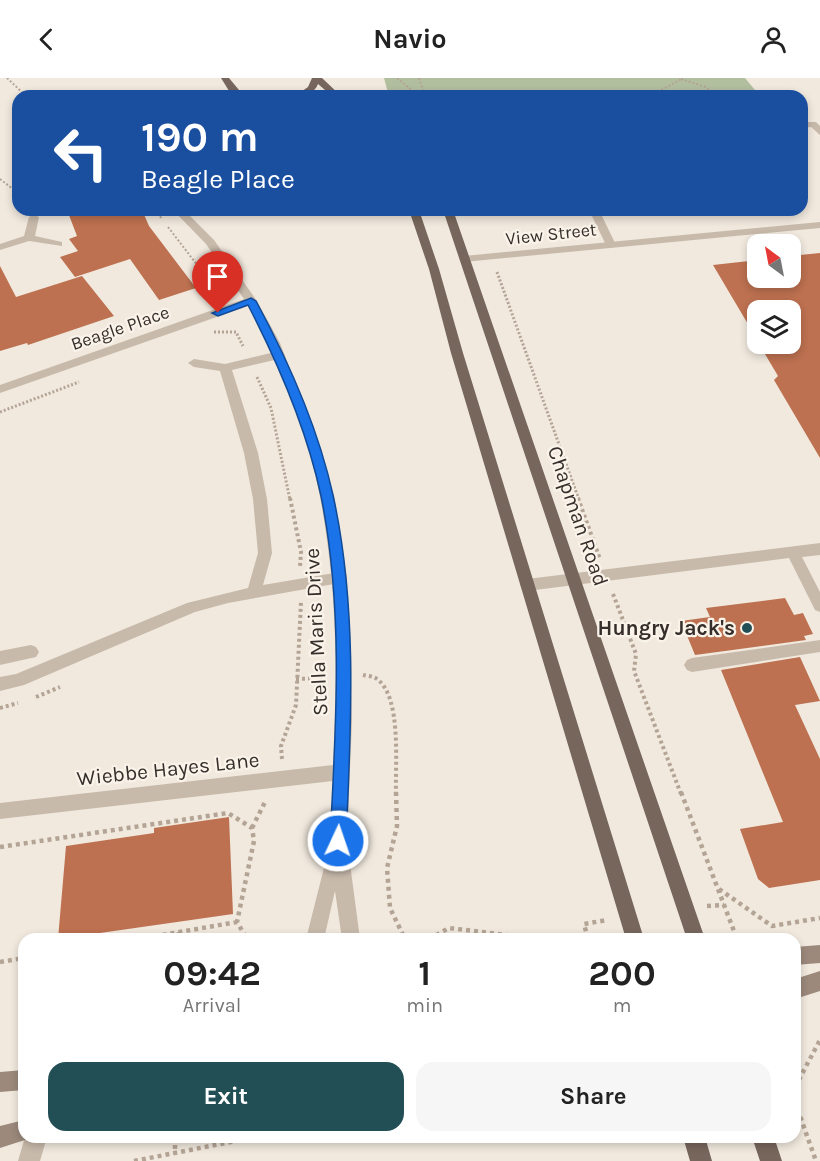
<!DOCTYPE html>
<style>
body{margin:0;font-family:Karla,sans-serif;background:#f6f6f6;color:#222;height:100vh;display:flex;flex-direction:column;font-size:22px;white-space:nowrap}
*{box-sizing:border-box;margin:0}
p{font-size:20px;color:#767676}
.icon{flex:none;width:33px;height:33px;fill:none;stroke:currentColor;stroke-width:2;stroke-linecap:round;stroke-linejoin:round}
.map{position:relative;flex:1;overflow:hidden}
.drawer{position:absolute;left:18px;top:855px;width:783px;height:210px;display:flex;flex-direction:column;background:#fff;border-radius:18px;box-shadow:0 3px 9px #0003}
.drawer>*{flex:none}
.banner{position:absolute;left:12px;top:12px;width:796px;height:126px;border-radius:18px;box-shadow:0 3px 9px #0003;background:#1a4fa0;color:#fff;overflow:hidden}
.needle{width:39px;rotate:328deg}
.controls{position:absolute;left:747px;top:156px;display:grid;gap:12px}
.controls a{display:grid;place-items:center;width:54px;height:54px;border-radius:12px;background:#fff;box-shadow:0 3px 9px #0003;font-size:30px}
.pin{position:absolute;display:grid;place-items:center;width:51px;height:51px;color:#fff;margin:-62px -26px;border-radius:50% 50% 50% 0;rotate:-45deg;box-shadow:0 0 6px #0007}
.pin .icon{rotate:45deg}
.me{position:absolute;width:66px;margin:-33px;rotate:3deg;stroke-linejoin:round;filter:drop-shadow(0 0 4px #0008)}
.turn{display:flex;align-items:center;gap:21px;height:126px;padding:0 30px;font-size:27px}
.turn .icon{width:78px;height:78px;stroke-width:2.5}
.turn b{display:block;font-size:42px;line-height:51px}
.eta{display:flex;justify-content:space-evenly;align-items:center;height:102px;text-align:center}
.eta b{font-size:36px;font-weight:700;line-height:42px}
.button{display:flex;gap:12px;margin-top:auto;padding:12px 30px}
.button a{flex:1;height:69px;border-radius:18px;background:#224e55;color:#fff;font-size:24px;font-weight:700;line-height:69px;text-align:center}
.button a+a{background:#f6f6f6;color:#222}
header{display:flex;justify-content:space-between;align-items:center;height:78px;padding:0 30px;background:#fff;font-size:27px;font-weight:700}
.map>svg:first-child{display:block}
.green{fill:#b2bf9f}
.building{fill:#bd7150}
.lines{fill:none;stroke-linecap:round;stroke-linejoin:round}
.path-far3{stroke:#b4a495;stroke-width:2;stroke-dasharray:2 2;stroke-linecap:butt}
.path-far2{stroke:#b4a495;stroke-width:3;stroke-dasharray:2 2;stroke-linecap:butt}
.path-far1{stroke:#b4a495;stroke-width:4;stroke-dasharray:3 3;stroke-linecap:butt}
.path{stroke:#b4a495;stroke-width:4.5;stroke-dasharray:4 4;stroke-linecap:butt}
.lane{fill:#c8baab;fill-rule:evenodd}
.street{fill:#c8baab;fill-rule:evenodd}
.secondary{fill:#9c897c;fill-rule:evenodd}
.primary{fill:#77665c;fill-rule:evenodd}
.route{fill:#1a73e8;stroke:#114b97;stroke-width:1.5}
.poi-dot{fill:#224e55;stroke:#f9f3ea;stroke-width:2}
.labels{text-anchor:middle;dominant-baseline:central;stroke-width:4.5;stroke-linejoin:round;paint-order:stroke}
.far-street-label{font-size:18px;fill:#362e2a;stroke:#f9f3ea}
.street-label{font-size:21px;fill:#362e2a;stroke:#f9f3ea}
.poi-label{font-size:21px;font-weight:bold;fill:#362e2a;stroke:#f9f3ea;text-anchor:end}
</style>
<header><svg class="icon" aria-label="back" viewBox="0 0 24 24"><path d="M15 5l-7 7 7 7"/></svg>Navio<svg class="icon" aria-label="person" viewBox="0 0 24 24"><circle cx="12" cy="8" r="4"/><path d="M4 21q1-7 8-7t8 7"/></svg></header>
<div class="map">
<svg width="820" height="1083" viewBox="0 0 820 1083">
<rect width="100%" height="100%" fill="#f1e9de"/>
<!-- green -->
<path class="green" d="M384 0H745L760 18H395L388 15Z"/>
<!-- building -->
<path class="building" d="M67 132H142L149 148 196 210 159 222 130 181 75 199 60 179 78 173 69 161 77 158Z
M820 175V380L774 302 778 298 759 266H790V232H758V263L713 187 758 182V200H790V178Z
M0 188 16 219 82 198 114 238 28 267 27 265 0 273Z
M785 520 794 537 803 535 813 556 804 558 806 562 695 577 681 543 710 539 706 530Z
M800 579 820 623 795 627 820 681V802L769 810 758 801 740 751 783 744 721 592Z
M229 739 233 836 58 861 66 768 154 755V750Z"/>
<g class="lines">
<!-- path-far3 -->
<path class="path-far3" d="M7 0 26 18
M397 0 419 18
M419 0 425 18
M681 1 706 9 715 18
M651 18 683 0
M690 18 698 15 713 18
M0 101 18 115
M155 132 162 141
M168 149 198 188"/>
<!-- path-far2 -->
<path class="path-far2" d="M197 186C204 196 218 206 209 218
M497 194 579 422
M214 254H236L243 268
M257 299 271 330 290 422
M0 334 79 304"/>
<!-- path-far1 -->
<path class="path-far1" d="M290 420 301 474 300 489
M578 420 600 481
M613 516 636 576 634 593 681 716
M363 597C367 598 373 598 377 601 402 619 395 687 396 716
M296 601 322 600
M36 619 60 609
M0 630 18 625
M282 681 281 668 296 627 301 524"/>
<!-- path -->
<path class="path" d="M396 714 397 748 387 790 390 830 405 861
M681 714 737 861
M252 750 265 724
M0 769 228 735 252 750 254 763 237 844 247 861
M719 811 772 848 820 840
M707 828 724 827
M179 854V861
M139 861 237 844
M429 861 449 850 539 861
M588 861 584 846 607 842
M0 884 24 880
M795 1009 820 962
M795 1024 816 1083
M175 1059V1076
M501 1059H513
M134 1083 256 1059"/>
<!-- lane -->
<path class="lane" d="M802 44H816L820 48V57L811 49 802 50Z
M589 132H599L616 167 615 169H607Z
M279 273 285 277 283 280 232 292 258 375 267 421 272 475 263 507 340 494 345 496 347 500 345 504 228 525 195 534 24 607 0 613V599L16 596 187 525 248 510 258 475 253 421 244 375 220 293 194 289 188 285 194 281 225 286Z
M820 465V477L802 479 820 514V534L815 532 789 480 527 513 522 511 520 507 522 503 527 501Z
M820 562V574L692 594 687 592 684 587 687 582 692 580Z
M31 567 36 569 39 574 36 579 0 587V573Z
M25 1059H47L40 1083H18Z"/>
<!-- street -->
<path class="street" d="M173 132H184L214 162 257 223 280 265 317 360 334 418 347 500 352 643 347 763 360 861H342L335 813 324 861H306L330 766 333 703 0 741V725L333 687C338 598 337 507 320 419 308 353 280 287 248 228L0 315V307L244 221 206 166Z
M34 136 39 139 35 158 62 164V168L29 163 0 172V166L24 158 29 139Z
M820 144V150L464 184 459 181 464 178Z"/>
<!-- secondary -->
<path class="secondary" d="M820 867V885L795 887V869Z
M820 893V913L795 921V901Z
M24 992V1012L0 1014V994Z
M24 1042V1059L31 1060 0 1070V1048Z"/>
<!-- primary -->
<path class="primary" d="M221 0H229L244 18 231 16Z
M312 0H322L341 18H332L318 6C314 16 305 18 295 18L308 9Z
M409 132H419L439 191 463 275 644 861H626L451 275 429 191Z
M443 132H453L705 861H687Z
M683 1059H705L712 1083H690Z
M752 1059H774L782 1083H760Z"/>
</g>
<!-- route -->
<path class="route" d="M251 220 256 223C289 284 318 349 333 417 358 530 351 649 346 763L344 768 338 771 333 768 330 763C336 649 344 531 321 418 307 352 279 287 248 227L218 238 212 235Z"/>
<!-- markers -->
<circle class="poi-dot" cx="747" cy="550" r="6"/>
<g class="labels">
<!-- far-street labels -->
<g class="far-street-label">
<text transform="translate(551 156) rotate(-6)">View Street</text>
<text transform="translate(120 250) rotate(-19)">Beagle Place</text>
</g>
<!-- street labels -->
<g class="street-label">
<text transform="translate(578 438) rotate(71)">Chapman Road</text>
<text transform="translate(316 554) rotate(-93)">Stella Maris Drive</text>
<text transform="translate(168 691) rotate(-6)">Wiebbe Hayes Lane</text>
</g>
<!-- poi labels -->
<g class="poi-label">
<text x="735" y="550">Hungry Jack's</text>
</g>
</g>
</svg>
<div class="controls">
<a><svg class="needle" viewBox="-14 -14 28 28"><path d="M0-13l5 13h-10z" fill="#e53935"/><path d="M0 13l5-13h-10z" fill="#767676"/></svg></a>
<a><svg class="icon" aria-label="layers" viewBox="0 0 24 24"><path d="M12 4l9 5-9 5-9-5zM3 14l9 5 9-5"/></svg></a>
</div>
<div class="pin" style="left:218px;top:235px;background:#d93025"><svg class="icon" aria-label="arrive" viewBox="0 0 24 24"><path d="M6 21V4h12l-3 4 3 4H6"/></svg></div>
<svg class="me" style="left:338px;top:763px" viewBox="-20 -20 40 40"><circle r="17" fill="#1a73e8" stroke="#fff" stroke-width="3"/><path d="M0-11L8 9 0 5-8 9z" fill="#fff"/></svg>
<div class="banner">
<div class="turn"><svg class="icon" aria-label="left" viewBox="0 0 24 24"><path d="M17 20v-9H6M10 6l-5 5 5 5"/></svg><div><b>190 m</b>Beagle Place</div></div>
</div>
<section class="drawer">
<div class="eta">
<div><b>09:42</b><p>Arrival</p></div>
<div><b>1</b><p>min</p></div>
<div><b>200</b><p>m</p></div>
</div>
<div class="button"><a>Exit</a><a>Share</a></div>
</section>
</div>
